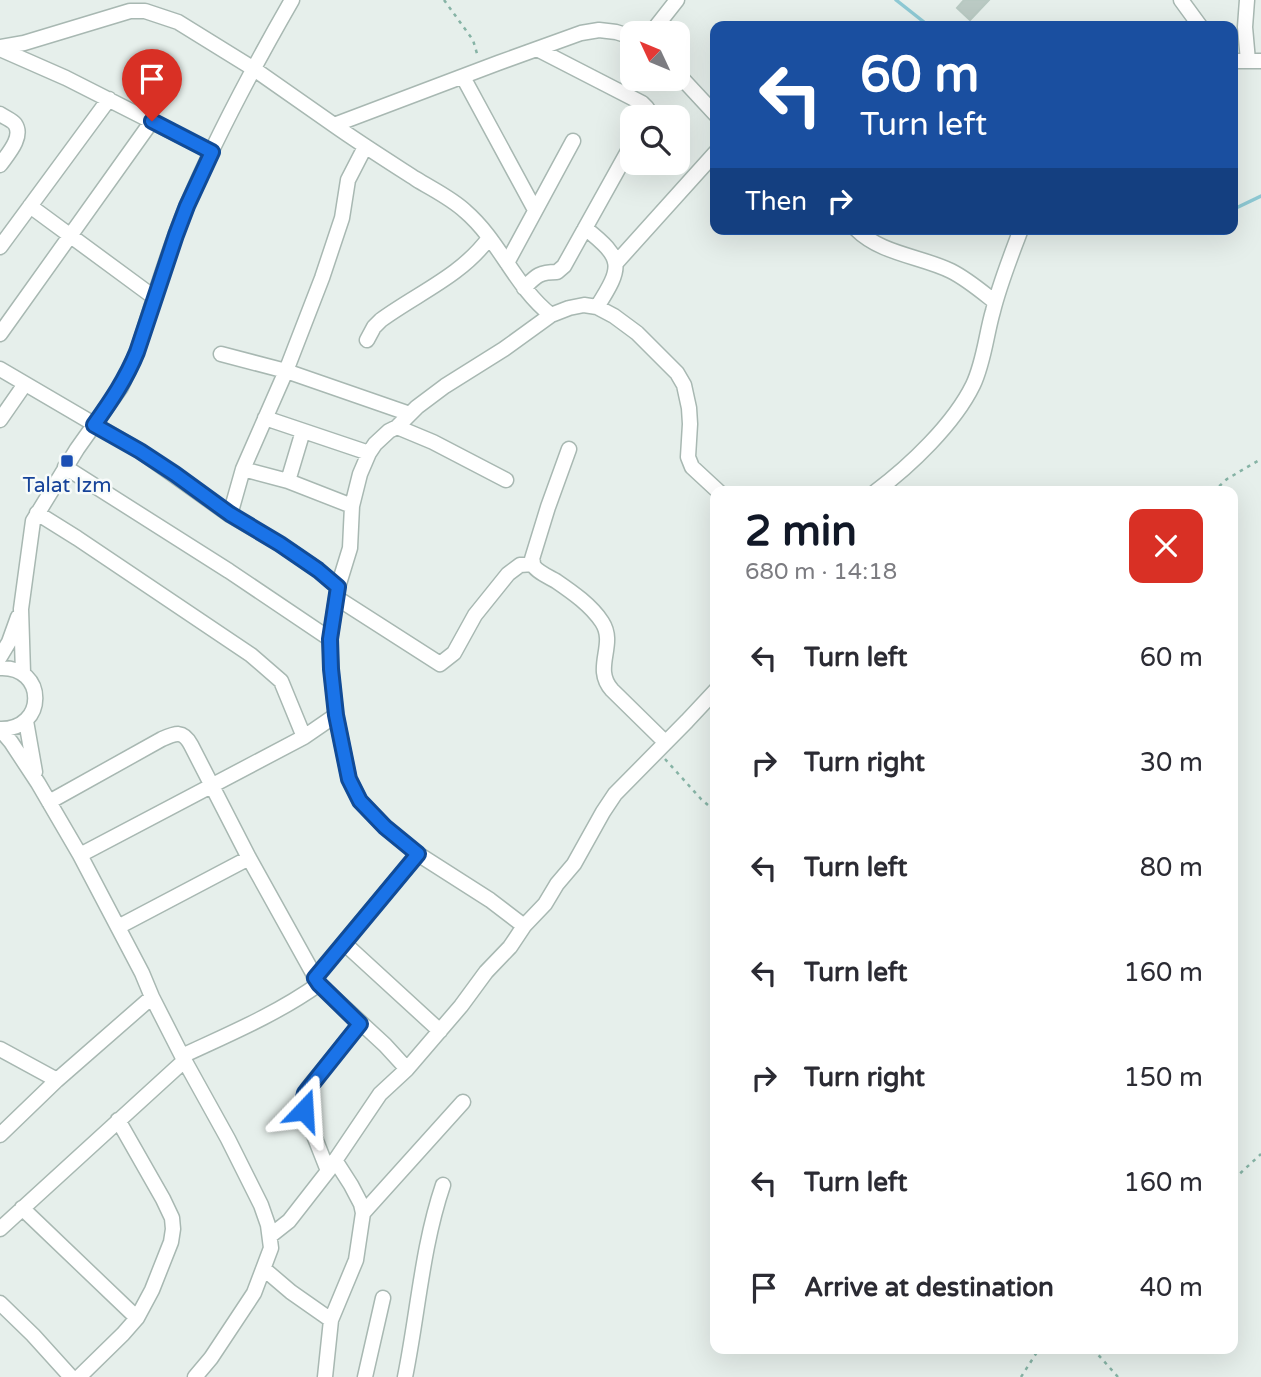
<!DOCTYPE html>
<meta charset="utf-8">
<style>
body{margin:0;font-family:"Varela Round",sans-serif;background:#f7f7f7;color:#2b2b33;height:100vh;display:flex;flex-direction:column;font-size:26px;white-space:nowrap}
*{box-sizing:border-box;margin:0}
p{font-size:23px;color:#7c7c81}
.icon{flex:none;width:38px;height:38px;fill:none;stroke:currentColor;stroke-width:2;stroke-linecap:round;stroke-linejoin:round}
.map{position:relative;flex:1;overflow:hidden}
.sheet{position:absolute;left:710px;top:486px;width:528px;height:868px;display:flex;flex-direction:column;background:#fff;border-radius:14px;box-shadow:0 7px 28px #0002}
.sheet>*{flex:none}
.guide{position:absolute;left:710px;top:21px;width:528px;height:214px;border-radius:14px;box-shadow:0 7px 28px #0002;background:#1a4fa0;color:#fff;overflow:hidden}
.needle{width:46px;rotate:314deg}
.fabs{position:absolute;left:620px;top:21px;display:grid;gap:14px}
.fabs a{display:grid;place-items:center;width:70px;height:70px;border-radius:14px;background:#fff;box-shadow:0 7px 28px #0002;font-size:35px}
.pin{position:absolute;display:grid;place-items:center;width:60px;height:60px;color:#fff;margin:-72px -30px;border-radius:50% 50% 50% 0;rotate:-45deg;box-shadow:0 0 7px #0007}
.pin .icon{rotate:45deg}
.me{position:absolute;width:77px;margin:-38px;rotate:20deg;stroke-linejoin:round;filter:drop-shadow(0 0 5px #0008)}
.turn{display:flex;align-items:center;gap:24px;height:147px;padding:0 35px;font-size:32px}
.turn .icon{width:91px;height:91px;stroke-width:2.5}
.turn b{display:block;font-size:49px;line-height:60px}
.then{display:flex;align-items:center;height:66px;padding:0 35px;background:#0003;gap:14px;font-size:26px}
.round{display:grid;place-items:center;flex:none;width:74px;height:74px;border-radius:14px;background:#f7f7f7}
.overview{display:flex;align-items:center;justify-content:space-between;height:119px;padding:0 35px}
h1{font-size:42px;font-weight:800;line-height:52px;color:#111827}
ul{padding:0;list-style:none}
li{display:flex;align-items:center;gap:21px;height:105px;padding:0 35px}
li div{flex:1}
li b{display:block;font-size:26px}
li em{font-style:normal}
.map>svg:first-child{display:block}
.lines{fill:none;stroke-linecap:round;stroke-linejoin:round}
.stream{stroke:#8ec9d4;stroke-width:3.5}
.building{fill:#bbcac4;stroke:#b8c9c2;stroke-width:2}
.minor-casing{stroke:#a8b8b2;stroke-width:17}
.path{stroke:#86b3a5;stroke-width:2.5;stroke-dasharray:3.5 5;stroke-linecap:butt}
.minor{stroke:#fff;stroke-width:14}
.route-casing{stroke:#114b97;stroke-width:18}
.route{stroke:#1a73e8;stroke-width:12}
.transit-dot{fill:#1a4fb4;stroke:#f7fbf9;stroke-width:2.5}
.labels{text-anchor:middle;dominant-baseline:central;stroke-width:5;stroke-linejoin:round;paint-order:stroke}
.transit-label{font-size:21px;fill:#164399;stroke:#f7fbf9}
</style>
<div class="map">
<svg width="1261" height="1377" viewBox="0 0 1261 1377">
<rect width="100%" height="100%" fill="#e6efeb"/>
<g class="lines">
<!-- stream -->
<path class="stream" d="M896 0 929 26
M1234 209 1261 196"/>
</g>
<!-- building -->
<path class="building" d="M964 0H989L970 20 957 8Z"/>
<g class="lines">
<!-- minor casing -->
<g class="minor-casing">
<path id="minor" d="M1181 0 1200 26
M1247 0 1245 27 1248 61
M651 33 677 0
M0 47 24 43 130 11H145L178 22 254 69 334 125 498 63 581 33 599 30 616 32 632 37
M0 49 66 78 212 152
M537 49 642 103 647 108 646 117
M1234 61H1261
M677 73 716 115
M463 77 535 210
M0 114C4 117 12 120 15 124 24 137 7 155 0 165
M334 125C361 144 388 161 416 179 432 189 451 198 465 211 500 241 515 287 551 315
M30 206 155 298
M585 228C624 259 623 266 597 307
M856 229C881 254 920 256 951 271 967 279 981 291 995 302
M0 247 109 99
M507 263 573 141
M616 263 716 152
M524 288C536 276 539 272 557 272L564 266 632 144
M0 334 152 121
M367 340 374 327 381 320C418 293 461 276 489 238
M221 354 286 371 410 414
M0 369 140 451 230 515 280 544 318 570 338 587
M265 418 369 453
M0 420 25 384
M397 427 433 442 506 480
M569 449 548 507 532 559C533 561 533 563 533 565 537 572 549 577 556 581 572 592 591 605 602 622 617 645 592 668 612 690L665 742
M65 467 229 571 330 639
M243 469 288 481 303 431
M288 481 352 506
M875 492C910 466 954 424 973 385 984 362 986 335 993 311 1000 283 1011 256 1021 229
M37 513 77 538 251 655 281 681 304 737
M230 515 243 469 286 371 322 278 342 218 348 180 365 147
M337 598 440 664 454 653 475 615 508 574 520 565 533 564
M0 657 9 642 18 617
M0 668C47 666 47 730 0 729
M23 673 21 609 33 521 77 449 121 387 137 352C153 303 167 253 187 205 217 135 254 66 292 0
M26 721 35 772
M0 729 11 742 38 783 80 855 142 973 152 997 182 1056 228 1139 261 1205 268 1225 271 1248 254 1293 211 1358 195 1377
M49 802 162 739C176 733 183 730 191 745L249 858 319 984 385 1045 407 1069
M80 855 304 737 336 715
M524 926 490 900 418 854 385 827 360 801 349 779 336 715 331 669 330 639 338 587 350 548 352 506 360 474 369 453 375 444 389 431 397 427 417 407 445 386 504 349 551 315 569 308 584 305 597 307 614 316 637 333 677 373 684 385 689 408 690 424 688 457 692 467 719 492
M118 927 249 858
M344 943 440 1031
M315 977 418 854
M0 1049 57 1080
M182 1056C229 1034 277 1014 319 984
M0 1135 57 1080 152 997
M328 1171 304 1110V1098L308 1088 360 1024
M22 1208 137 1318
M363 1213 463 1102
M0 1229 184 1061
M270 1236 289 1221 328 1171 380 1094 407 1069 461 1006 486 972 510 947 524 926 545 904 557 884 574 864 603 812 615 794 687 721 716 690
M264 1269 291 1292 331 1320
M0 1303 33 1335 71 1377
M79 1377 123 1334 137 1318 152 1290 171 1242 173 1229 172 1218 163 1199 118 1120
M325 1377 331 1320 356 1260 363 1213 361 1204 351 1185 335 1160
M365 1377 383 1298
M405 1377C418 1313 422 1247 443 1185"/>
</g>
<!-- path -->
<path class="path" d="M444 0 473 40 478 57
M1213 492 1227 479 1261 459
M665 759 701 799 716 812
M1234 1179 1261 1154
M1093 1349 1118 1377
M1021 1377 1039 1349"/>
<!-- minor -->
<use href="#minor" class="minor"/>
</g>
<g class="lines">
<!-- route casing -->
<g class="route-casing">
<path id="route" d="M152 121 212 152 187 206 176 235 137 352C126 379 111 401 94 425L140 451 175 474 230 514 280 544 318 570 338 587 330 639 331 669 336 715 349 779 360 801 385 827 418 854 315 978 319 984 360 1024 305 1093 303 1102 304 1110"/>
</g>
<!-- route -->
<use href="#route" class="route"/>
</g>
<!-- markers -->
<rect class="transit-dot" x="60" y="454" width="14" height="14" rx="3.5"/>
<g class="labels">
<!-- transit labels -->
<g class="transit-label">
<text x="67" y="485">Talat Izm</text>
</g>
</g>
</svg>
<div class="fabs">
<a><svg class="needle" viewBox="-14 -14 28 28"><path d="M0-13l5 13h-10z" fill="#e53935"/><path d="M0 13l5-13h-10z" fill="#7c7c81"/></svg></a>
<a><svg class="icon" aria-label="search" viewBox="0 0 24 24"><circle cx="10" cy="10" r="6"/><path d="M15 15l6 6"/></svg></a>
</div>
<div class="pin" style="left:152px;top:121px;background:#d93025"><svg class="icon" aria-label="arrive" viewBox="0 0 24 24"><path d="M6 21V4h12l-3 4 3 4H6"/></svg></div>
<svg class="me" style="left:304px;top:1110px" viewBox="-20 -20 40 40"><path d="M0-17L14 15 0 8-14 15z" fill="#1a73e8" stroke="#fff" stroke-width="4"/></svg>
<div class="guide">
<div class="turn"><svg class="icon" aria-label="left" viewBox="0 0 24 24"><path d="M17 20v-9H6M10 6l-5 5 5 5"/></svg><div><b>60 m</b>Turn left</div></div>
<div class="then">Then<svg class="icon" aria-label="right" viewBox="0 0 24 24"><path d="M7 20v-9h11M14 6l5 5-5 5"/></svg></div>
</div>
<section class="sheet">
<div class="overview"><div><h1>2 min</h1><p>680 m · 14:18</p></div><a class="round" style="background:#d93025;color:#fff"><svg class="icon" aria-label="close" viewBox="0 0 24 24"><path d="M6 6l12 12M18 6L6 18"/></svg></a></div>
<ul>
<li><svg class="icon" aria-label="left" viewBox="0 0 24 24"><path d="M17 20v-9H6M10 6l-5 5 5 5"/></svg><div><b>Turn left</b></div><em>60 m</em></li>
<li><svg class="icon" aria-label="right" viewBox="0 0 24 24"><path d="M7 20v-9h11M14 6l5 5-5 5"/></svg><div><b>Turn right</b></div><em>30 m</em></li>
<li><svg class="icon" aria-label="left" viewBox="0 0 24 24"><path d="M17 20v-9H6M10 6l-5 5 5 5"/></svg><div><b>Turn left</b></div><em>80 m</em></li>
<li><svg class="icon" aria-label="left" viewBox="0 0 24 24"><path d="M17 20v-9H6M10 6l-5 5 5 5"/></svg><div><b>Turn left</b></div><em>160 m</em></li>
<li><svg class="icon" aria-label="right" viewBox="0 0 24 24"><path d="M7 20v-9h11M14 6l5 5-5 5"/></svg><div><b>Turn right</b></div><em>150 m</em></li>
<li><svg class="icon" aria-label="left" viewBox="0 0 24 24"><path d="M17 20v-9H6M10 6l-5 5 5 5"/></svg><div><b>Turn left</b></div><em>160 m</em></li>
<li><svg class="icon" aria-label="arrive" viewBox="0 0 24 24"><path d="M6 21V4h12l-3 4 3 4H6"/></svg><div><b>Arrive at destination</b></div><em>40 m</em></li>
</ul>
</section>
</div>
